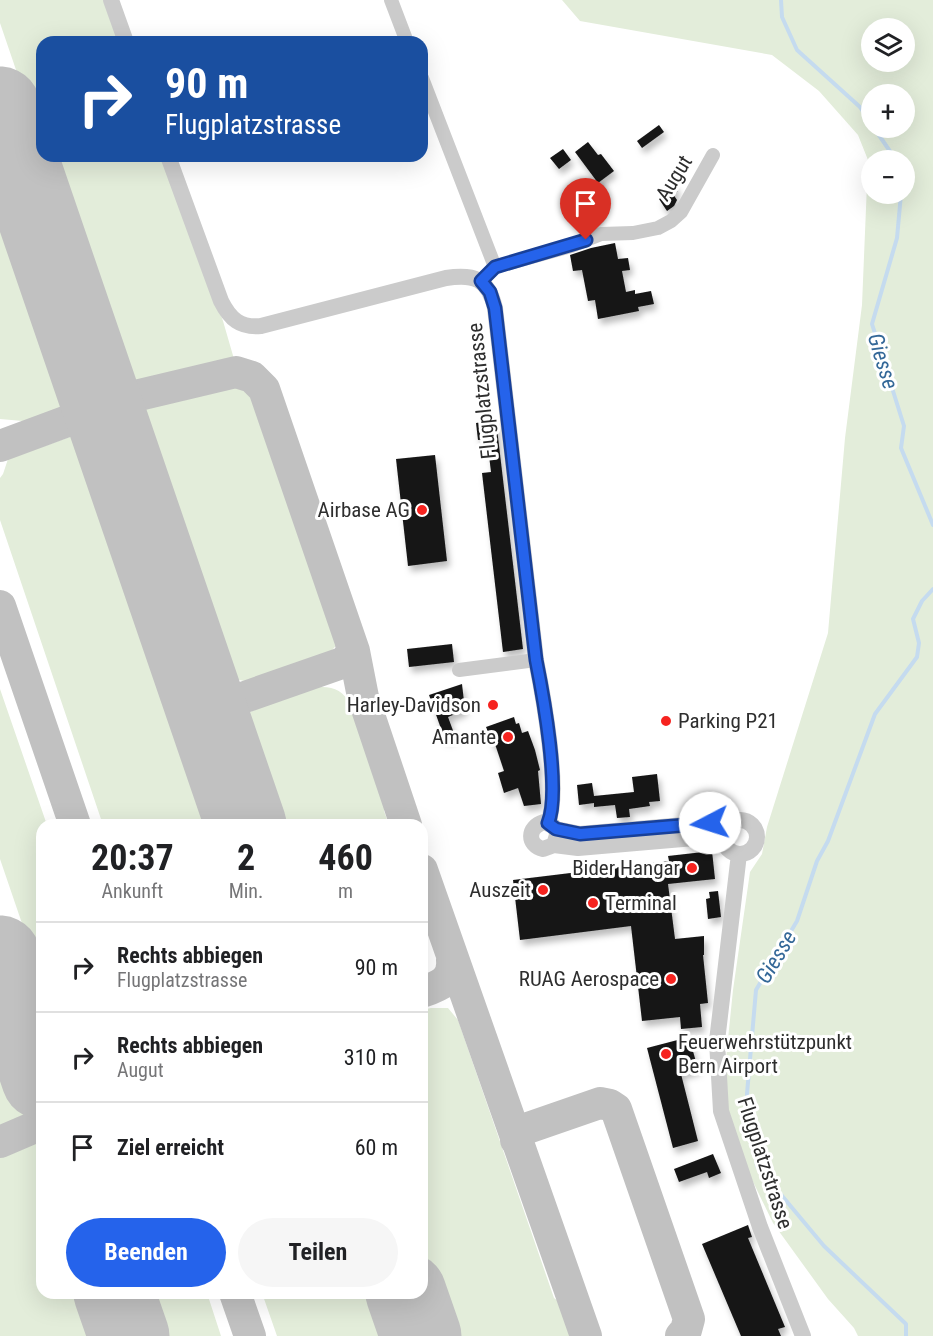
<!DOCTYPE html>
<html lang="de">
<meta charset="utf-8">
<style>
body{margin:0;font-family:"Roboto Condensed",sans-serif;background:#f6f6f6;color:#202124;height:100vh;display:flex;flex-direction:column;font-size:22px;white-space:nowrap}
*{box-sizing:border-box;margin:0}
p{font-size:20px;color:#757577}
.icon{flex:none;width:33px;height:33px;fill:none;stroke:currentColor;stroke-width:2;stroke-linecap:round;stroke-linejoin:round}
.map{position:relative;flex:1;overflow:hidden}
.drawer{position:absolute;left:36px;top:819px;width:392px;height:480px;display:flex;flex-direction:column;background:#fff;border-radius:18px;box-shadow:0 6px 24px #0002}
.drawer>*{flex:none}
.hud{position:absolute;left:36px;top:36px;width:392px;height:126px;border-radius:18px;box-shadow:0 6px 24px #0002;background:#1a4fa0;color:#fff;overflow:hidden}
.controls{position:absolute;left:861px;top:18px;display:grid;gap:12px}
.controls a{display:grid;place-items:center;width:54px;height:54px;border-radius:50%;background:#fff;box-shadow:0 6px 24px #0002;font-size:30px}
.pin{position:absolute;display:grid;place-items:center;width:51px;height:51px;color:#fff;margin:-62px -26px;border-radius:50% 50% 50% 0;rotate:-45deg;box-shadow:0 0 6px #0007}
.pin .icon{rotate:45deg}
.me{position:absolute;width:66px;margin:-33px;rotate:265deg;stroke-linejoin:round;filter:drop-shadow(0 0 4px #0008)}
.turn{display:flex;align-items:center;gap:21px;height:126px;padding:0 30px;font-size:27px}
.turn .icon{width:78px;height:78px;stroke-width:2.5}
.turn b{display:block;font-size:42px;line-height:51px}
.eta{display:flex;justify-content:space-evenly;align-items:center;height:102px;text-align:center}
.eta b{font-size:36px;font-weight:700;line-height:42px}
.cta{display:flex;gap:12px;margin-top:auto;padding:12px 30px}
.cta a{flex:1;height:69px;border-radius:36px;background:#2563eb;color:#fff;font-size:24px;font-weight:700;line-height:69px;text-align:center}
.cta a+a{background:#f6f6f6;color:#202124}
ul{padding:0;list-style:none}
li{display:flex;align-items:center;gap:18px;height:90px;padding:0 30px;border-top:2px solid #e0e0e0}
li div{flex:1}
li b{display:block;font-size:22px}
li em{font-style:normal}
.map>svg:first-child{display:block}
.green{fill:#e3edda;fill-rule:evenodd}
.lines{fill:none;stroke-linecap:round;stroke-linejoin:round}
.stream{stroke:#c5dbef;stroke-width:4}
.taxiway{stroke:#c1c1c1;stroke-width:32}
.runway{stroke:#c1c1c1;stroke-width:81}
.building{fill:#151515;filter:url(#shadow)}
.minor{stroke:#cbcbcb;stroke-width:14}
.tertiary{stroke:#cbcbcb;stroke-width:16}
.route-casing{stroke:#184099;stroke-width:15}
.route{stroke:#2563eb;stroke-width:10}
.poi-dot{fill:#f6231f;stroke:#fff;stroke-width:2}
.labels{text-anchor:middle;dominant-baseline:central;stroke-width:6;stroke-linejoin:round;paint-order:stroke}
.street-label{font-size:21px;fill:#2e2e2e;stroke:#fff}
.poi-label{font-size:21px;fill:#2e2e2e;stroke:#fff;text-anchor:end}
.water-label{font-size:22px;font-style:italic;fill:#346898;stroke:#fff}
</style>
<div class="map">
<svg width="933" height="1336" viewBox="0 0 933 1336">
<defs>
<filter id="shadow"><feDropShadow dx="3" dy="5.5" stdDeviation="3" flood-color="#0004"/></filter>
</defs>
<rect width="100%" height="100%" fill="#fff"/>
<!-- green -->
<path class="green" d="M0 0H106L122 42H42V146L0 23Z
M562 0H933V1336H858L854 1328 828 1299 773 1223 743 1161 728 1114 726 1059 733 990 750 872 762 854 767 827 828 633 845 438 862 305 868 160 858 135 819 91 772 55 580 21ZM872 28H904V62H872ZM872 94H904V128H872ZM872 160H904V194H872Z
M45 156H164L223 321 234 359 134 384 126 381 118 368Z
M0 196 74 411 23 421 0 419Z
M229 382 244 383 257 393 282 459 340 631C340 640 335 650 327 654L249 681C233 681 224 674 217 660L139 429 142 412 154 402Z
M81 433 216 825H103L0 520V478L3 474 8 459Z
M319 687C333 686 344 691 350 704L385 806 384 811 389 825H274L245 740C243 734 241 728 243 721 250 703 301 693 319 687Z
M0 689 47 825H42V982L0 859Z
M431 1008H448L458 1020 554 1298 565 1306 576 1336H450L422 1253V1010Z
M0 1025 42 1148V1293H92L106 1336H0Z
M148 1293H207L221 1336H163Z
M262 1293H376L391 1336H277Z"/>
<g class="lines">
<!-- stream -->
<path class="stream" d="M781 0 782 17 797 50 860 107 872 124
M874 128 896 160
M901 194 897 238 872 324 904 426 901 448 933 525
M906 1336V1324L824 1246 757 1166 747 1094 756 990 797 921 817 861 828 841 875 714 917 657 919 643 913 619 922 601 933 589"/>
<!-- taxiway -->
<path class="taxiway" d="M84 352C95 378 102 400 135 396L236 372 252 377 264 389 354 651 363 697 406 825
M0 446 135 396
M118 448C111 426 114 407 135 396
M0 606 75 825
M195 675C208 697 216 702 242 698L342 663C350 658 353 653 351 644
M220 750C216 729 219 705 242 698
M422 870 586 1336
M422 992C439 986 454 981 452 960
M516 1140 522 1130 600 1103 610 1105 616 1109 689 1319 686 1330 681 1336
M0 1142 42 1124
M235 1293 250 1336"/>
<!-- runway -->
<path class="runway" d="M0 107 246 825
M0 956 42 1079
M114 1293 129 1336
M406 1293 421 1336"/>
</g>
<!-- building -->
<path class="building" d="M659 125 664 132 642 148 637 141Z
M588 142 598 155 601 154 614 171 598 183 575 152Z
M563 149 571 160 559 169 550 158Z
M673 182 678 191 673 194 677 200 674 206 667 211 659 199 668 193 665 188Z
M591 203 601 216 589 225 579 212Z
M615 243 618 259 628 258 630 270 622 271 626 292 635 290V294L651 291 654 304 638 307 639 311 598 319 595 300 588 301 582 270 573 271 570 255 591 248Z
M496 420 523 649 503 652 482 473 491 472 487 439 478 440 476 423Z
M435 455 447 561 408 566 396 459Z
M452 644 454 662 409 667 407 649Z
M462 684 465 710 448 717 455 736 445 740 429 695Z
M514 717 516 724 519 723 522 733 528 731 535 750 540 770 538 771 541 804 524 806 518 788 504 793 498 773 504 771 495 744H492L486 727Z
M657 774 660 801 649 802 650 806 629 809 630 817 617 818 615 805 594 807V803L579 805 577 785 592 783 594 796 634 792 632 777Z
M712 851 715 879 668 884 675 939 704 936V955H703L708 1003 700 1004 702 1027 681 1029 680 1017 642 1021 631 926 520 940 513 880 669 861 668 856Z
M718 891 721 917 708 919 706 899 710 898 709 892Z
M689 1037 698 1069 681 1074 698 1141 673 1148 647 1048Z
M713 1154 721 1173 709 1178 707 1172 679 1182 674 1169Z
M748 1225 752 1237 748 1238 785 1327 778 1329 781 1336H741L702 1244Z"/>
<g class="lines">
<!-- minor -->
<path class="minor" d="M391 0 407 42
M422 78 495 267 481 281
M495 267 571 246 601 234 633 233 658 228 671 221 681 212 713 155
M459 670 536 660"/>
<!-- tertiary -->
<path class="tertiary" d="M111 0 126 42
M168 156 221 301C230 319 240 328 261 326L446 278C474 274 488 278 495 308L536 660C543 695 561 792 548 823
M723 837a17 17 0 1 1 34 0a17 17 0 1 1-34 0Z
M556 829 557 835 554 845 543 849C527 845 527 827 544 822L553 826 556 829 580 834 731 821
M554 845 578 848 706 837 723 843
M739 854 717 1041 721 1111 760 1227 803 1336"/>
</g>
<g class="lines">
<!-- route casing -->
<g class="route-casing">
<path id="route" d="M586 240 495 267 481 281 490 292 495 308 536 660C543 695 561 792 548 823L556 829 580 834 710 823"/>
</g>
<!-- route -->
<use href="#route" class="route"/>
</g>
<!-- markers -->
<g class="poi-dot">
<circle cx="422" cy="510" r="6"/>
<circle cx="493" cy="705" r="6"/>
<circle cx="666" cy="721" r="6"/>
<circle cx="508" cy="737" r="6"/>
<circle cx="692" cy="868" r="6"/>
<circle cx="543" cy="890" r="6"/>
<circle cx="593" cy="903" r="6"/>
<circle cx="671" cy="979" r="6"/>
<circle cx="666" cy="1054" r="6"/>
</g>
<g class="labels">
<!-- street labels -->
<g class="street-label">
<text transform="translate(674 178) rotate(-58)">Augut</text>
<text transform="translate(482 391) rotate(-96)">Flugplatzstrasse</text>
<text transform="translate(765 1163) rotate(72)">Flugplatzstrasse</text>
</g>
<!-- poi labels -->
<g class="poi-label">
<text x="410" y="510">Airbase AG</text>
<text x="481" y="705">Harley-Davidson</text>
<text x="678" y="721" text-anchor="start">Parking P21</text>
<text x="496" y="737">Amante</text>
<text x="680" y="868">Bider Hangar</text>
<text x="531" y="890">Auszeit</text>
<text x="605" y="903" text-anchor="start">Terminal</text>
<text x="659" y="979">RUAG Aerospace</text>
<text x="678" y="1042" text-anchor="start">Feuerwehrstützpunkt<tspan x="678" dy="24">Bern Airport</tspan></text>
</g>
<!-- water labels -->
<g class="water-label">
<text transform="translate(883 361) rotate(73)">Giesse</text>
<text transform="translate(776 957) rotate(-59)">Giesse</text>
</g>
</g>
</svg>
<div class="controls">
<a><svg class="icon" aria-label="layers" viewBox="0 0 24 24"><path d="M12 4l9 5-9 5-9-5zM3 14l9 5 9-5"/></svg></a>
<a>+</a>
<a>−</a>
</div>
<div class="pin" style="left:586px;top:240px;background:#d93025"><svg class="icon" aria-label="arrive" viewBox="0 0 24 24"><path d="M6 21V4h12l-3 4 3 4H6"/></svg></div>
<svg class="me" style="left:710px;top:823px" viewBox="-20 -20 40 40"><circle r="19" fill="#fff"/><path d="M0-13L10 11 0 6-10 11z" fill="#2563eb"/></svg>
<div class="hud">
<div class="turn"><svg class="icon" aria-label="right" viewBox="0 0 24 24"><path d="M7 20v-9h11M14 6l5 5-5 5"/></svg><div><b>90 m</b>Flugplatzstrasse</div></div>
</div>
<section class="drawer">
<div class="eta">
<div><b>20:37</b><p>Ankunft</p></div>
<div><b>2</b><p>Min.</p></div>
<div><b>460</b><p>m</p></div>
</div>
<ul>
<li><svg class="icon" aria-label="right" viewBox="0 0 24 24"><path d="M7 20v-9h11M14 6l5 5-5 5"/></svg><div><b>Rechts abbiegen</b><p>Flugplatzstrasse</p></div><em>90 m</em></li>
<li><svg class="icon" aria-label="right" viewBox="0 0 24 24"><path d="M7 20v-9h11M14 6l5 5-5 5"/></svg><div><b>Rechts abbiegen</b><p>Augut</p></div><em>310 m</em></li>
<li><svg class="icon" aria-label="arrive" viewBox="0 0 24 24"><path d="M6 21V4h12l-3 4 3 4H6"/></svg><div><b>Ziel erreicht</b></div><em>60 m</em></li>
</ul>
<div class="cta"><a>Beenden</a><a>Teilen</a></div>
</section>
</div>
